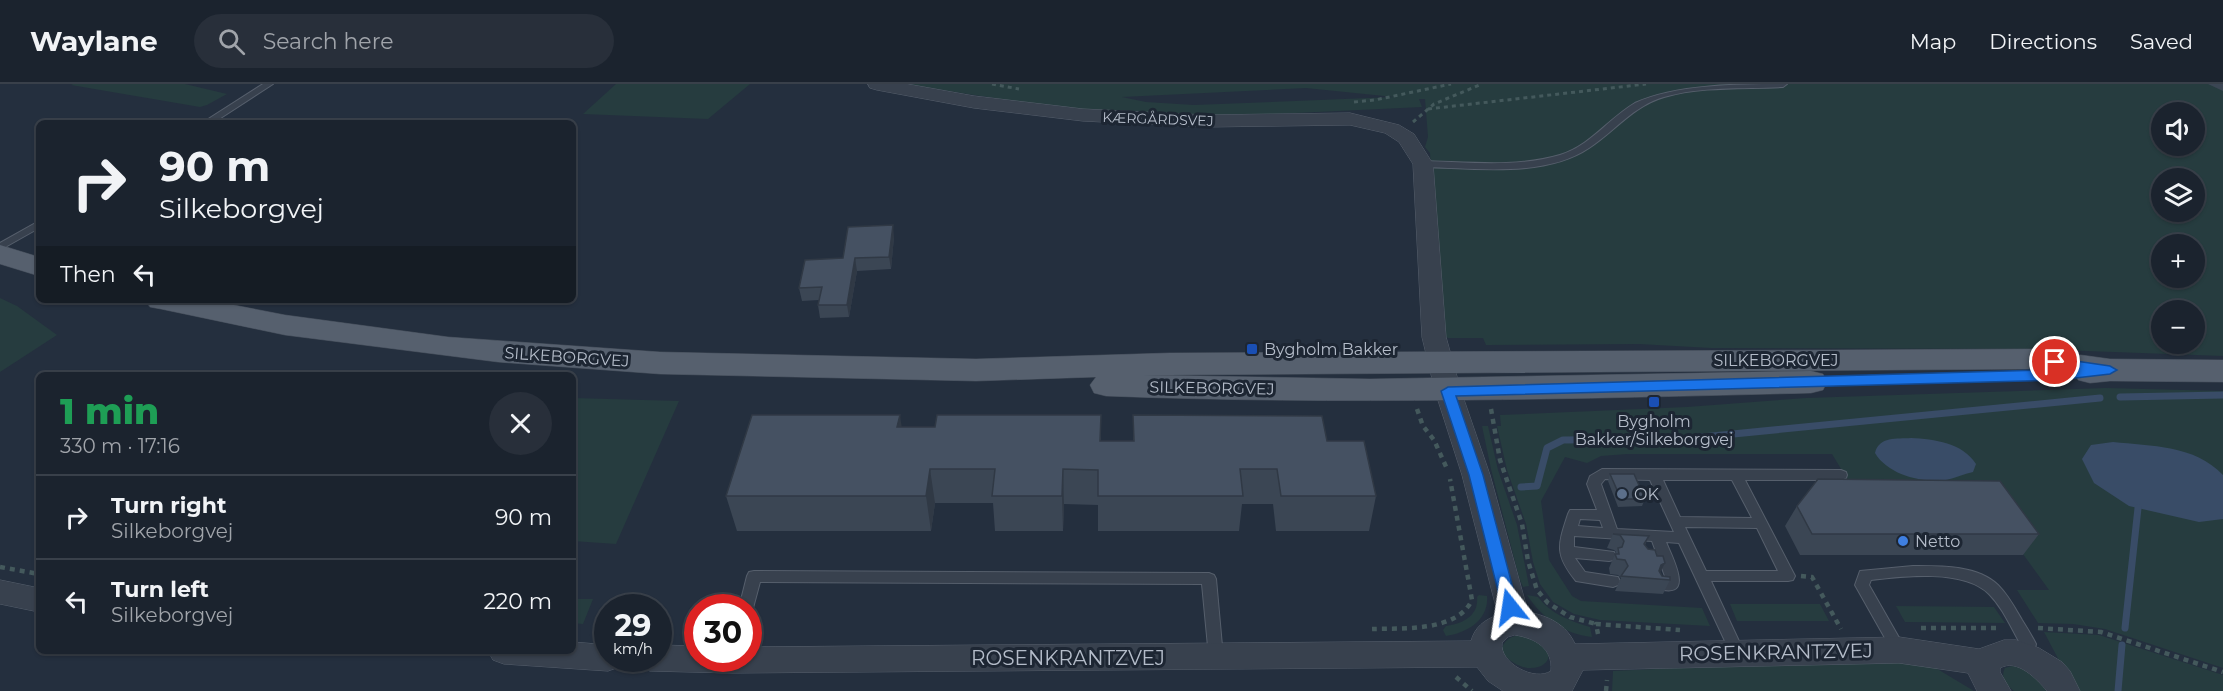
<!DOCTYPE html>
<meta charset="utf-8">
<style>
body{margin:0;font-family:Montserrat,sans-serif;background:#282f3a;color:#f1f3f6;height:100vh;display:flex;flex-direction:column;font-size:22px;white-space:nowrap}
*{box-sizing:border-box;margin:0}
p{font-size:20px;color:#a0a4aa}
.icon{flex:none;width:33px;height:33px;fill:none;stroke:currentColor;stroke-width:2;stroke-linecap:round;stroke-linejoin:round}
.map{position:relative;flex:1;overflow:hidden}
.details{position:absolute;left:36px;top:288px;width:540px;height:282px;display:flex;flex-direction:column;background:#1b232e;border-radius:9px;box-shadow:0 2px 4px #0004,0 0 0 2px #39404a}
.details>*{flex:none}
.hud{position:absolute;left:36px;top:36px;width:540px;height:183px;border-radius:9px;box-shadow:0 2px 4px #0004,0 0 0 2px #39404a;background:#1b232e;color:#f1f3f6;overflow:hidden}
.fabs{position:absolute;left:2151px;top:18px;display:grid;gap:12px}
.fabs a{display:grid;place-items:center;width:54px;height:54px;border-radius:50%;background:#1b232e;box-shadow:0 2px 4px #0004,0 0 0 2px #39404a;font-size:30px}
.speed{position:absolute;left:594px;top:510px;display:flex;gap:12px;font-size:30px;font-weight:700;text-align:center}
.speed>*{display:grid;place-content:center;width:78px;height:78px;border-radius:50%;background:#1b232e;box-shadow:0 2px 4px #0004,0 0 0 2px #39404a;line-height:1}
.speed small{font-size:15px;font-weight:400}
.speed .limit{border:9px solid #d22;background:#fff;color:#111}
.pin{position:absolute;display:grid;place-items:center;width:51px;height:51px;color:#fff;margin:-26px;border:3px solid #fff;border-radius:50%;box-shadow:0 2px 6px #0007}
.me{position:absolute;width:66px;margin:-33px;rotate:345deg;stroke-linejoin:round;filter:drop-shadow(0 0 4px #0008)}
.turn{display:flex;align-items:center;gap:21px;height:126px;padding:0 24px;font-size:27px}
.turn .icon{width:78px;height:78px;stroke-width:2.5}
.turn b{display:block;font-size:42px;line-height:51px}
.then{display:flex;align-items:center;height:57px;padding:0 24px;background:#0003;gap:12px;font-size:22px}
.round{display:grid;place-items:center;flex:none;width:63px;height:63px;border-radius:32px;background:#282f3a}
.headline{display:flex;align-items:center;justify-content:space-between;height:102px;padding:0 24px}
h1{font-size:36px;font-weight:800;line-height:45px;color:#1e9e55}
ul{padding:0;list-style:none}
li{display:flex;align-items:center;gap:18px;height:84px;padding:0 24px;border-top:2px solid #39404a}
li div{flex:1}
li b{display:block;font-size:22px}
li em{font-style:normal}
header{display:flex;align-items:center;gap:36px;box-sizing:border-box;height:84px;padding:0 30px;background:#1b232e;border-bottom:2px solid #39404a}
header strong{font-size:28px}
nav{display:flex;gap:33px;margin-inline-start:auto;font-size:21px}
.search{width:420px;height:54px;background:#282f3a;display:flex;align-items:center;gap:15px;box-sizing:border-box;padding:0 21px;border-radius:33px;color:#a0a4aa;font-size:22px}
.map>svg:first-child{display:block}
.green{fill:#263c3f;fill-rule:evenodd}
.water{fill:#394c67}
.lines{fill:none;stroke-linecap:round;stroke-linejoin:round}
.stream{stroke:#394c67;stroke-width:7}
.lane-casing{stroke:#565f6c;stroke-width:2}
.street-casing{stroke:#565f6c;stroke-width:1}
.primary-casing{stroke:#414a57;stroke-width:1}
.path-far1{stroke:#44595c;stroke-width:3;stroke-dasharray:4 4;stroke-linecap:butt}
.path{stroke:#44595c;stroke-width:4.5;stroke-dasharray:5 5;stroke-linecap:butt}
.lane{fill:#38414e;fill-rule:evenodd}
.street{fill:#38414e;fill-rule:evenodd}
.primary{fill:#56606e;fill-rule:evenodd}
.wall{fill:#3b4654}
.shaded-wall{fill:#303945}
.building{fill:#455162;stroke:#303945;stroke-width:1.5}
.route{fill:#1a73e8;stroke:#114b97;stroke-width:1.5}
.transit-dot{fill:#1a4fb4;stroke:#1d2633;stroke-width:2}
.service-dot{fill:#5c6f8a;stroke:#1d2633;stroke-width:2}
.shop-dot{fill:#3f7fe0;stroke:#1d2633;stroke-width:2}
.labels{text-anchor:middle;dominant-baseline:central;stroke-width:6;stroke-linejoin:round;paint-order:stroke}
.far-street-label{font-size:14px;fill:#b4bcc9;stroke:#1d2633}
.poi-label{font-size:16px;fill:#b4bcc9;stroke:#1d2633;text-anchor:start}
.street-label{font-size:16px;fill:#b4bcc9;stroke:#1d2633}
.near-street-label{font-size:20px;fill:#b4bcc9;stroke:#1d2633}
</style>
<header>
<strong>Waylane</strong>
<div class="search"><svg class="icon" aria-label="search" viewBox="0 0 24 24"><circle cx="10" cy="10" r="6"/><path d="M15 15l6 6"/></svg>Search here</div>
<nav><a>Map</a><a>Directions</a><a>Saved</a></nav>
</header>
<div class="map">
<svg width="2223" height="607" viewBox="0 0 2223 607">
<rect width="100%" height="100%" fill="#242f3e"/>
<!-- green -->
<path class="green" d="M73 0H185L227 10 207 21 200 23 71 1Z
M616 0H750L708 35 583 30Z
M903 0H2223V272L2031 265 1711 264 1639 260 1486 261 1483 254H1448L1442 249 1430 69 1425 63 1428 53 1425 15H1419L1422 23 1235 32 1088 27 1019 18ZM1306 4 1394 13 1194 21 1146 18 1122 13ZM2162 28H2194V62H2162ZM2162 94H2194V128H2162ZM2162 160H2194V194H2162ZM2162 226H2194V260H2162Z
M0 214 17 222 57 251 0 288Z
M2106 304 2223 307V584L2105 545 2073 540 2038 539 2017 506H2049L1983 415 1858 413 1832 370H1627L1601 372 1587 379 1565 373 1541 417 1549 476 1572 512 1581 517 1702 524 1710 542 1600 536 1574 530 1553 518 1540 500 1533 478 1526 440 1507 386 1497 342H1501L1500 331 1687 323 1806 314Z
M573 314 679 317 616 460 573 457Z
M1482 342H1488L1498 386 1517 441 1529 502 1523 503 1519 493 1491 385Z
M1479 511 1487 512C1489 536 1467 549 1446 552L1443 546 1446 542C1462 540 1479 532 1477 513Z
M1527 511 1538 513C1551 530 1570 537 1590 543L1592 553C1564 550 1542 534 1527 511Z
M573 515H593L583 540 573 539Z
M1730 520H1820L1829 537H1737Z
M1896 522 1994 523 2005 539 1905 538Z
M2044 548 2099 551 2223 591V607H2080L2063 584Z
M1522 551C1579 566 1532 607 1501 567 1504 555 1511 552 1522 551Z
M1908 578 1934 583 1974 607H1612L1613 587 1782 579Z
M2012 582 2021 583 2045 601 2046 607H2014C2006 600 2000 594 2005 584Z"/>
<!-- water -->
<path class="water" d="M1911 354C1934 355 1963 359 1976 380L1973 388C1964 390 1955 394 1946 396 1922 399 1888 391 1875 369 1879 352 1897 355 1911 354Z
M2113 358C2151 362 2195 361 2223 391V435L2199 438 2129 422 2094 399 2082 375 2091 361Z"/>
<g class="lines">
<!-- stream -->
<path class="stream" d="M2120 313 2223 311
M1521 403 1537 402 1547 364 1563 356 1682 355 2100 314
M2125 544 2138 424
M2118 607 2122 561"/>
<!-- lane casing -->
<g class="lane-casing">
<path id="lane" d="M263 0H273L213 39H202Z
M1787 0 1783 3C1744 5 1702 2 1664 13 1633 22 1615 47 1589 64 1545 94 1474 84 1423 83L1418 80 1423 77C1468 78 1516 84 1560 71 1590 62 1608 35 1635 19 1676 0 1741 0 1787 0Z
M39 137V144L0 166V159Z
M1602 385 1841 386 1846 388 1847 391 1846 394 1841 396H1745L1795 492 1793 496 1788 497H1711L1744 568 1742 572 1737 574 1732 572 1679 459 1666 458C1673 475 1696 517 1656 504L1654 500 1656 496 1666 495 1652 457 1574 452V463L1614 468 1616 472 1614 476 1609 477 1575 474 1585 488 1618 493 1620 497 1618 501 1613 503 1576 497C1554 470 1558 461 1568 430L1570 426H1597L1587 400 1590 392ZM1605 395 1650 396 1674 448 1617 445 1601 400ZM1663 396H1732L1752 434 1680 433ZM1580 435 1600 436 1603 444 1578 442ZM1685 443 1757 444 1778 487H1706Z
M1913 482C1940 482 1977 481 1998 501 2008 511 2015 524 2022 536 2027 544 2032 552 2036 560L2032 577 2027 579 2022 577 2020 573 2021 561C2011 544 2003 524 1989 510 1964 485 1903 492 1871 496L1869 501 1906 566 1904 570 1899 572 1894 570 1855 501 1860 487Z
M754 487 1209 489 1214 491 1216 495 1223 573 1221 577 1216 579 1211 577 1209 573 1202 500 760 498 753 524 748 529V524H739L747 492 749 488Z"/>
</g>
<!-- street casing -->
<g class="street-casing">
<path id="street" d="M868 0H907L974 12 1083 25 1206 31 1350 29 1399 41 1414 50 1433 80 1446 253 1461 307 1490 391 1528 528C1548 532 1566 540 1575 560L1899 553 1979 565 2004 556H2016L2039 564 2062 578 2070 587 2080 607H2047C2037 595 2017 574 2000 584V588L2011 607H1977L1968 589 1899 579 1583 586 1572 607H1503L1488 597 1477 583 732 589 650 587 639 583 634 574H658V561L698 562V574H748V563L1471 557C1475 543 1484 536 1498 531L1462 391 1435 307 1422 253 1413 80 1399 58 1385 49 1350 41 1206 43 1083 37 974 24 877 6 870 4ZM1515 551C1535 554 1553 564 1551 587 1535 598 1499 579 1502 559L1508 553Z
M0 496 39 504V528L0 520Z
M573 558 608 561V574H624L619 583 608 587 504 580 493 576 488 567H573Z"/>
</g>
<!-- primary casing -->
<g class="primary-casing">
<path id="primary" d="M0 161 39 173V192L0 180Z
M146 216H208L285 231 448 253 660 268 976 275 1169 269 2037 265 2110 275 2223 276V298L2110 297 2090 299 2078 296 2076 291 2037 285 1169 291H1144L1370 295 1811 287 1823 290 1827 298 1823 306 1811 309C1576 315 1341 321 1106 312L1094 309 1090 301 1096 293 976 297 660 290 498 278 285 251 161 225 150 223Z"/>
</g>
<!-- path-far1 -->
<path class="path-far1" d="M992 0 1019 5
M1354 18 1375 16 1451 0
M1428 25 1646 0
M1413 38 1434 20 1482 0"/>
<!-- path -->
<path class="path" d="M1417 325 1423 342 1434 356 1448 387
M1491 325 1500 376 1522 440 1528 477 1537 506 1548 519 1570 533 1596 540
M0 483 39 490
M1801 492 1812 493 1841 545
M1921 544H2001
M2038 544 2101 548 2223 588
M1372 545C1403 544 1457 548 1472 516L1450 395
M1598 550 1596 540 1680 546
M1456 593 1472 607
M1606 607 1607 596"/>
<!-- lane -->
<use href="#lane" class="lane"/>
<!-- street -->
<use href="#street" class="street"/>
<!-- primary -->
<use href="#primary" class="primary"/>
</g>
<!-- wall -->
<path class="wall" d="M2208 0H2223V7Z
M894 153 891 185 857 187 849 233 820 234 818 221 819 216 802 217 799 204 843 174Z
M1101 331V357H1133V331L1327 357 1376 412 1369 447H1276L1273 420H1242L1239 447H1098V421L1064 420 1063 447H995L993 419H935L931 447H737L726 412 901 343H935Z
M1610 390 1645 415 1642 422 1618 423 1608 397Z
M1797 422 2039 450 2023 471H1800L1785 442Z
M1613 450 1649 452 1645 461 1662 492 1670 496 1663 510 1615 507 1621 494 1618 491 1610 490 1609 484 1616 468 1614 466 1607 464Z"/>
<!-- shaded-wall -->
<path class="shaded-wall" d="M893 141 894 153 891 185 889 173Z
M855 174 857 187 849 233 847 221Z
M900 331 905 366 897 343Z
M930 385 935 419 931 447 926 412Z
M1063 385 1064 420 1063 447 1062 412Z
M1665 479 1658 493 1654 495 1661 481Z"/>
<!-- building -->
<path class="building" d="M893 141 889 173 855 174 847 221H818L822 203 799 204 805 176 843 174 848 143Z
M752 331H900L897 343H935L937 331H1101L1100 357H1134L1133 331 1322 332 1327 357H1364L1376 412H1281L1277 385H1240L1243 412H1098V386L1063 385 1062 412H992L995 385H930L926 412H726Z
M1610 390H1634L1645 415H1621Z
M1818 395 2000 397 2039 450H1812L1797 422Z
M1613 450 1649 452 1644 460 1648 465 1655 466 1657 472H1663L1665 479 1661 481 1659 487 1662 492 1670 493V496L1621 492 1628 482 1625 476 1617 475 1615 470H1619L1618 464 1622 463 1624 457 1620 451Z"/>
<!-- route -->
<path class="route" d="M2055 274 2110 282 2117 286 2110 290 2058 296 1456 312 1483 391 1518 523 1516 527 1510 529 1504 527 1502 523 1469 391 1441 307 1448 303 2076 285 2050 281 2048 278Z"/>
<!-- markers -->
<g class="transit-dot">
<rect x="1246" y="259" width="12" height="12" rx="3"/>
<rect x="1648" y="312" width="12" height="12" rx="3"/>
</g>
<circle class="service-dot" cx="1622" cy="410" r="6"/>
<circle class="shop-dot" cx="1903" cy="457" r="6"/>
<g class="labels">
<!-- far-street labels -->
<g class="far-street-label">
<text transform="translate(1158 35) rotate(2)">KÆRGÅRDSVEJ</text>
</g>
<!-- poi labels -->
<g class="poi-label">
<text x="1264" y="265">Bygholm Bakker</text>
<text x="1654" y="337" text-anchor="middle">Bygholm<tspan x="1654" dy="18">Bakker/Silkeborgvej</tspan></text>
<text x="1634" y="410">OK</text>
<text x="1915" y="457">Netto</text>
</g>
<!-- street labels -->
<g class="street-label">
<text transform="translate(567 273) rotate(4)">SILKEBORGVEJ</text>
<text x="1776" y="276">SILKEBORGVEJ</text>
<text transform="translate(1212 304) rotate(1)">SILKEBORGVEJ</text>
</g>
<!-- near-street labels -->
<g class="near-street-label">
<text transform="translate(1776 568) rotate(-1)">ROSENKRANTZVEJ</text>
<text x="1068" y="574">ROSENKRANTZVEJ</text>
</g>
</g>
</svg>
<div class="fabs">
<a><svg class="icon" aria-label="sound" viewBox="0 0 24 24"><path d="M4 9h4l5-4v14l-5-4H4zM17 9q2 3 0 6"/></svg></a>
<a><svg class="icon" aria-label="layers" viewBox="0 0 24 24"><path d="M12 4l9 5-9 5-9-5zM3 14l9 5 9-5"/></svg></a>
<a>+</a>
<a>−</a>
</div>
<div class="speed"><div>29<small>km/h</small></div><div class="limit">30</div></div>
<div class="pin" style="left:2055px;top:278px;background:#d93025"><svg class="icon" aria-label="arrive" viewBox="0 0 24 24"><path d="M6 21V4h12l-3 4 3 4H6"/></svg></div>
<svg class="me" style="left:1510px;top:523px" viewBox="-20 -20 40 40"><path d="M0-17L14 15 0 8-14 15z" fill="#1a73e8" stroke="#fff" stroke-width="4"/></svg>
<div class="hud">
<div class="turn"><svg class="icon" aria-label="right" viewBox="0 0 24 24"><path d="M7 20v-9h11M14 6l5 5-5 5"/></svg><div><b>90 m</b>Silkeborgvej</div></div>
<div class="then">Then<svg class="icon" aria-label="left" viewBox="0 0 24 24"><path d="M17 20v-9H6M10 6l-5 5 5 5"/></svg></div>
</div>
<section class="details">
<div class="headline"><div><h1>1 min</h1><p>330 m · 17:16</p></div><a class="round"><svg class="icon" aria-label="close" viewBox="0 0 24 24"><path d="M6 6l12 12M18 6L6 18"/></svg></a></div>
<ul>
<li><svg class="icon" aria-label="right" viewBox="0 0 24 24"><path d="M7 20v-9h11M14 6l5 5-5 5"/></svg><div><b>Turn right</b><p>Silkeborgvej</p></div><em>90 m</em></li>
<li><svg class="icon" aria-label="left" viewBox="0 0 24 24"><path d="M17 20v-9H6M10 6l-5 5 5 5"/></svg><div><b>Turn left</b><p>Silkeborgvej</p></div><em>220 m</em></li>
</ul>
</section>
</div>
